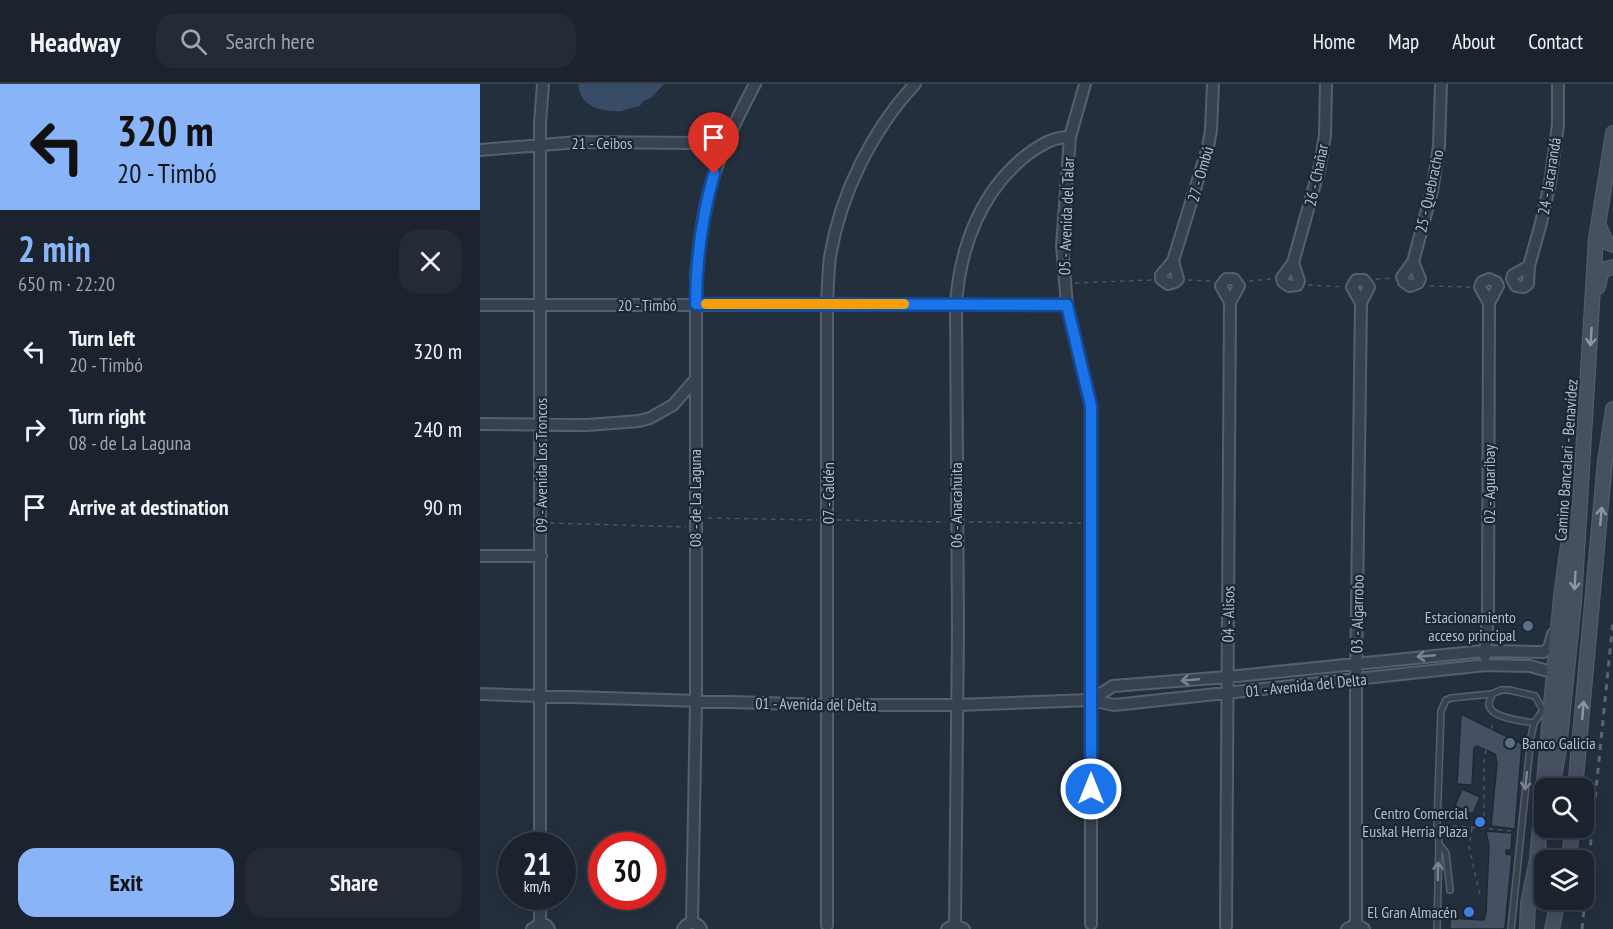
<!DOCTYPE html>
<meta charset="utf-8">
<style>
body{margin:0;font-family:"PT Sans Narrow",sans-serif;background:#242b36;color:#f1f3f6;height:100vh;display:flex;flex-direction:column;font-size:22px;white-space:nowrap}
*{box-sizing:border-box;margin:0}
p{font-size:20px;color:#a0a4aa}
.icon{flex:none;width:33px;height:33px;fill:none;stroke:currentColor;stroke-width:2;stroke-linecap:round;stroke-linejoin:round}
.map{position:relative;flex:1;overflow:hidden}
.sheet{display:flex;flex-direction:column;background:#1b232e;width:480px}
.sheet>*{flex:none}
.guide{background:#8ab4f8;color:#111;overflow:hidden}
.tools{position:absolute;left:1054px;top:694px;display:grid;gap:12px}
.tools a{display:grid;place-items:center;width:60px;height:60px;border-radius:12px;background:#1b232e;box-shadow:0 3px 15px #0003,0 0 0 2px #39404a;font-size:30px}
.speed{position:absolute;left:18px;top:748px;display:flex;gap:12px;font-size:30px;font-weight:700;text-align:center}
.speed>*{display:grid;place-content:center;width:78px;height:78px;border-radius:50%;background:#1b232e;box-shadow:0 3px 15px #0003,0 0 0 2px #39404a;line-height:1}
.speed small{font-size:15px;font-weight:400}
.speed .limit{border:9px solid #d22;background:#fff;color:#111}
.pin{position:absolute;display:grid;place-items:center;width:51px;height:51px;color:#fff;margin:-62px -26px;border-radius:50% 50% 50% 0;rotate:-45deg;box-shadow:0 0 6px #0007}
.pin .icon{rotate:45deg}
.me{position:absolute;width:66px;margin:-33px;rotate:0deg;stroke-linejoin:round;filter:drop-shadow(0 0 4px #0008)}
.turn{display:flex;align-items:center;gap:21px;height:126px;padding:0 18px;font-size:27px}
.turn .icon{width:78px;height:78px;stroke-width:2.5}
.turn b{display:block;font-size:42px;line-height:51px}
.round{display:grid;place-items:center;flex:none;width:63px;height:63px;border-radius:18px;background:#242b36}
.overview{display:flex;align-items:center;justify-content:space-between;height:102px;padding:0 18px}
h1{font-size:36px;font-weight:800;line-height:45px;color:#8ab4f8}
.primary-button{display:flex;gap:12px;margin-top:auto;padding:12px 18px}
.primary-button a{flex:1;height:69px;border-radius:18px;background:#8ab4f8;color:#111;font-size:24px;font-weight:800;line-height:69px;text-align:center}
.primary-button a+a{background:#242b36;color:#f1f3f6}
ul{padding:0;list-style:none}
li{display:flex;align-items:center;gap:18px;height:78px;padding:0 18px}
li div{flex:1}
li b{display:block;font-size:22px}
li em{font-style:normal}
header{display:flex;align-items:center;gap:36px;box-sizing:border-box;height:84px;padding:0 30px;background:#1b232e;border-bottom:2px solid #39404a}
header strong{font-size:28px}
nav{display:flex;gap:33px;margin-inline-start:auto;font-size:21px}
.search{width:420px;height:54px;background:#242b36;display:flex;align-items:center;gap:15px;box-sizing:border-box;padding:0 21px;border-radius:18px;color:#a0a4aa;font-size:22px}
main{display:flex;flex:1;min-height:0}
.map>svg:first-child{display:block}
.water{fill:#394c67}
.building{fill:#455162;stroke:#1f2835;stroke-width:1.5}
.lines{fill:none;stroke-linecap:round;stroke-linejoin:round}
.lane-casing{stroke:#565f6c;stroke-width:8}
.street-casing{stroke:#565f6c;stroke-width:14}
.secondary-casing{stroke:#565f6c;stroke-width:16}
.path{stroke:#44595c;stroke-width:1.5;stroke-dasharray:4.5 4.5;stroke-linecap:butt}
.lane{stroke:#38414e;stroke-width:5}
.street{stroke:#38414e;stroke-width:10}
.secondary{stroke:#465061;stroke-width:14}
.rail{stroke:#5a6575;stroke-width:3;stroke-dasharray:6 6;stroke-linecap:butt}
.oneway{stroke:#8e96a5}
.oneway2{stroke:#7c8592}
.route-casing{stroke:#114b97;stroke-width:15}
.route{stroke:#1a73e8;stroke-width:10}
.slow{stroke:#f59e0b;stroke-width:10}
.service-dot{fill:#5c6f8a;stroke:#1d2633;stroke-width:2}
.shop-dot{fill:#3f7fe0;stroke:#1d2633;stroke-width:2}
.labels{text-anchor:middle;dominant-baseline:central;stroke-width:4.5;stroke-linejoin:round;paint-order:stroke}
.street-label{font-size:16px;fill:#b4bcc9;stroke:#1d2633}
.poi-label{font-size:16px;fill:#b4bcc9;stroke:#1d2633;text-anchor:end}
</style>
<header>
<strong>Headway</strong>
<div class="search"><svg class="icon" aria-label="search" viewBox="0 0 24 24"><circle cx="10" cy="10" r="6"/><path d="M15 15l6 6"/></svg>Search here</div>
<nav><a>Home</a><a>Map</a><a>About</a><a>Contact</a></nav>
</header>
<main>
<section class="sheet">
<div class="guide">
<div class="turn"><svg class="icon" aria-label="left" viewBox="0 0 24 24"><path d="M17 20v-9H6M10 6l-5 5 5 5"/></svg><div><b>320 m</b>20 - Timbó</div></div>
</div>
<div class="overview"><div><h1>2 min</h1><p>650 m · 22:20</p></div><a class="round"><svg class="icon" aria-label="close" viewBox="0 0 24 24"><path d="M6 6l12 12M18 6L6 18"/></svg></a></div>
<ul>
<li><svg class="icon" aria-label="left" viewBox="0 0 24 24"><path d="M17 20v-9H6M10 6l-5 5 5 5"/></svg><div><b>Turn left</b><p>20 - Timbó</p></div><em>320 m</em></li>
<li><svg class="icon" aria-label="right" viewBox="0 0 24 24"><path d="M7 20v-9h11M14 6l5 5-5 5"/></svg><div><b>Turn right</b><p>08 - de La Laguna</p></div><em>240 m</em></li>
<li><svg class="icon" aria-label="arrive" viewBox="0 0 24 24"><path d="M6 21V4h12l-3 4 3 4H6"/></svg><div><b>Arrive at destination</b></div><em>90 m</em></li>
</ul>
<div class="primary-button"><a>Exit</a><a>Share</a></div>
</section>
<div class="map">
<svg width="1133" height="845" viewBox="0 0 1133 845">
<rect width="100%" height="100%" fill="#242f3e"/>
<!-- water -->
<path class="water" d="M98 0H184L172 13 162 18 160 22C153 23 148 25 142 27 140 28 134 27 132 27 114 26 100 19 98 0Z"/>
<!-- building -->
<path class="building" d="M981 630 1042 660 1035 745 1011 742 1017 679 1015 670 997 662 994 664 992 701 977 700Z
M982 705 1000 713 993 730 975 722Z
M1006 747 1032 749 1031 766H1026V770L1032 771 1025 843 1023 845H970V834L1004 836 1006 829 1009 762Z"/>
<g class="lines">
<!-- lane casing -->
<g class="lane-casing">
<path id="lane" d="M1012 610C1011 614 1009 617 1009 620 1009 634 1043 637 1054 639
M959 760 966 769 970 806
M957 845 959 760 957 741 961 627 966 616 971 614 1012 610 1021 606H1029L1055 612 1063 626
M1031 845 1051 653 1054 639 1063 626"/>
</g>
<!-- street casing -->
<g class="street-casing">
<path id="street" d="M605 0 590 53 582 162 587 221 611 322V840
M0 66 98 58 219 59 243 65
M693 177 728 63 731 46 733 0
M693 177 698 195 695 198 688 200 681 195V191Z
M933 178 940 195 938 199 930 202 924 198 922 193 933 178 952 107 959 62 961 0
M813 179 819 197 817 201 809 202 803 198 802 194 813 179 840 82 845 51 846 0
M1049 182 1033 191 1032 195 1036 202 1044 203 1048 200 1049 182 1061 139 1070 99 1078 41V0
M746 195H754L759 202 750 218 741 202Z
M1009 195 1016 198 1018 202 1009 219 1000 203 1002 198Z
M876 196H884L889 203 881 219 872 203Z
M0 221H587
M0 340 107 341 159 337 170 334 193 321 214 297
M0 472H61
M1005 572 1008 530 1009 219
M0 610 346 621H477L611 616 634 621 1006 581 1050 582 1075 589
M611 616 633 602 747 593 1004 567 1063 568 1069 564 1073 550
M60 762V39L63 0
M212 838 216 618V191C219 165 221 138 228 112 238 72 256 36 275 0
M60 840V813
M475 840 478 546 476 220C480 163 501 106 548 70 562 60 573 53 590 53
M876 840V596L881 219
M347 841V220C348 204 348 189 350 173 360 111 392 46 435 0
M746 842 750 218
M52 845 60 840 66 841 69 845
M203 845C208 837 217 837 221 845
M467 845 475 840 484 845
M867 845 876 840 884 845"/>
</g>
<!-- secondary casing -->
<g class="secondary-casing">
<path id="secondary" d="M1119 142 1126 158 1133 161
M1118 203 1121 190 1125 185 1133 183
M1072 705 1079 665 1094 518 1116 154 1133 49
M1095 705 1125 377 1133 325
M1057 774 1081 512 1092 431
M1089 777 1092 744
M1047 845 1048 819 1059 765
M1072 845 1078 816"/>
</g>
<!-- path -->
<path class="path" d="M896 195 912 194
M708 196 730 197
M769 197 791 195
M595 199 672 196
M828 201 862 203
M950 202 990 203
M228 434 337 436
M357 436 466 438
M489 438 601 439
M70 439 206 443
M1011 645 1014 637
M964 741 1034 747
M1004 742V679L1006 666
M992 744 989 763 1000 811"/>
<!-- lane -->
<use href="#lane" class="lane"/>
<!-- street -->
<use href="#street" class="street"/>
<!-- secondary -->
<use href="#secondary" class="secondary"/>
<!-- rail -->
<path class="rail" d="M1102 845 1133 537"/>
</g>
<!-- one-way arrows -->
<defs><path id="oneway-shaft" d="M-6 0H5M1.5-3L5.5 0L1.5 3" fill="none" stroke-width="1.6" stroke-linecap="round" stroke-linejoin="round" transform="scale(1.5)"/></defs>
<g class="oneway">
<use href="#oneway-shaft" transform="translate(1111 253) rotate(94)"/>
<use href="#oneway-shaft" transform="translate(1121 432) rotate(-85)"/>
<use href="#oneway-shaft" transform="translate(1095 497) rotate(93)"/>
<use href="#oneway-shaft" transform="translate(1103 626) rotate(-85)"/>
</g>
<g class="oneway2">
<use href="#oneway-shaft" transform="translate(946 572) rotate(175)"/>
<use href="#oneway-shaft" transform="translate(710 596) rotate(175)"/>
<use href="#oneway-shaft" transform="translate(1046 697) rotate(96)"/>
<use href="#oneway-shaft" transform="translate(958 787) rotate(-89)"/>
</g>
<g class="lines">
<!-- route casing -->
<g class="route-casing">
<path id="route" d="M234 90C222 133 216 176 216 220L587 221 611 322V705"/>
</g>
<!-- route -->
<use href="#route" class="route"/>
<!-- slow -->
<path class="slow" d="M226 220H424"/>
</g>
<!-- markers -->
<g class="service-dot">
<circle cx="1048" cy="542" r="6"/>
<circle cx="1030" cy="659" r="6"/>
</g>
<g class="shop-dot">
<circle cx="1000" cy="738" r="6"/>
<circle cx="989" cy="828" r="6"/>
</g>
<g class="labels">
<!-- street labels -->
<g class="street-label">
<text x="122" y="59">21 - Ceibos</text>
<text transform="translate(720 90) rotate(-74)">27 - Ombú</text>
<text transform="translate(836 91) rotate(-78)">26 - Chañar</text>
<text transform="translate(1069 92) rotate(-81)">24 - Jacarandá</text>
<text transform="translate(949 107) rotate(-78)">25 - Quebracho</text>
<text transform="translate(586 132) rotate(-88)">05 - Avenida del Talar</text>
<text x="167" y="221">20 - Timbó</text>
<text transform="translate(1086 376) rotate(-86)">Camino Bancalari - Benavídez</text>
<text transform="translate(61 381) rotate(-90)">09 - Avenida Los Troncos</text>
<text transform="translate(1009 400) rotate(-90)">02 - Aguaribay</text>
<text transform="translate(348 409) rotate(-90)">07 - Caldén</text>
<text transform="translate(215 414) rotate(-90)">08 - de La Laguna</text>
<text transform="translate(476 421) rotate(-90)">06 - Anacahuita</text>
<text transform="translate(748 530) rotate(-89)">04 - Alisos</text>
<text transform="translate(877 530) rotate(-89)">03 - Algarrobo</text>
<text transform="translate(826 601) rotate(-6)">01 - Avenida del Delta</text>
<text transform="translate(336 620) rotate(1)">01 - Avenida del Delta</text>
</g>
<!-- poi labels -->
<g class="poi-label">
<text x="1036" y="533">Estacionamiento<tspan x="1036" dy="18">acceso principal</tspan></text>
<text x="1042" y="659" text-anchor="start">Banco Galicia</text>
<text x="988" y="729">Centro Comercial<tspan x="988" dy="18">Euskal Herria Plaza</tspan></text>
<text x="977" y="828">El Gran Almacén</text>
</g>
</g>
</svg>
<div class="tools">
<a><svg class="icon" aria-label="search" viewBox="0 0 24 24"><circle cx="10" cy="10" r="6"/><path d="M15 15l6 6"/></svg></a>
<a><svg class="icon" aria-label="layers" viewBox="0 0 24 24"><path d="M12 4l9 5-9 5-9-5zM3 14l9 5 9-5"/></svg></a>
</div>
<div class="speed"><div>21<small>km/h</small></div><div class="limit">30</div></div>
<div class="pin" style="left:234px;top:90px;background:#d93025"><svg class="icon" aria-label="arrive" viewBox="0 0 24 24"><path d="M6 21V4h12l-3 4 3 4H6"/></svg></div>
<svg class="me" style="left:611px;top:705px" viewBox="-20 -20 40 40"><circle r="17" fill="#1a73e8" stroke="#fff" stroke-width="3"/><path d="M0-11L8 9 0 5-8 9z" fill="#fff"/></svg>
</div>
</main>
